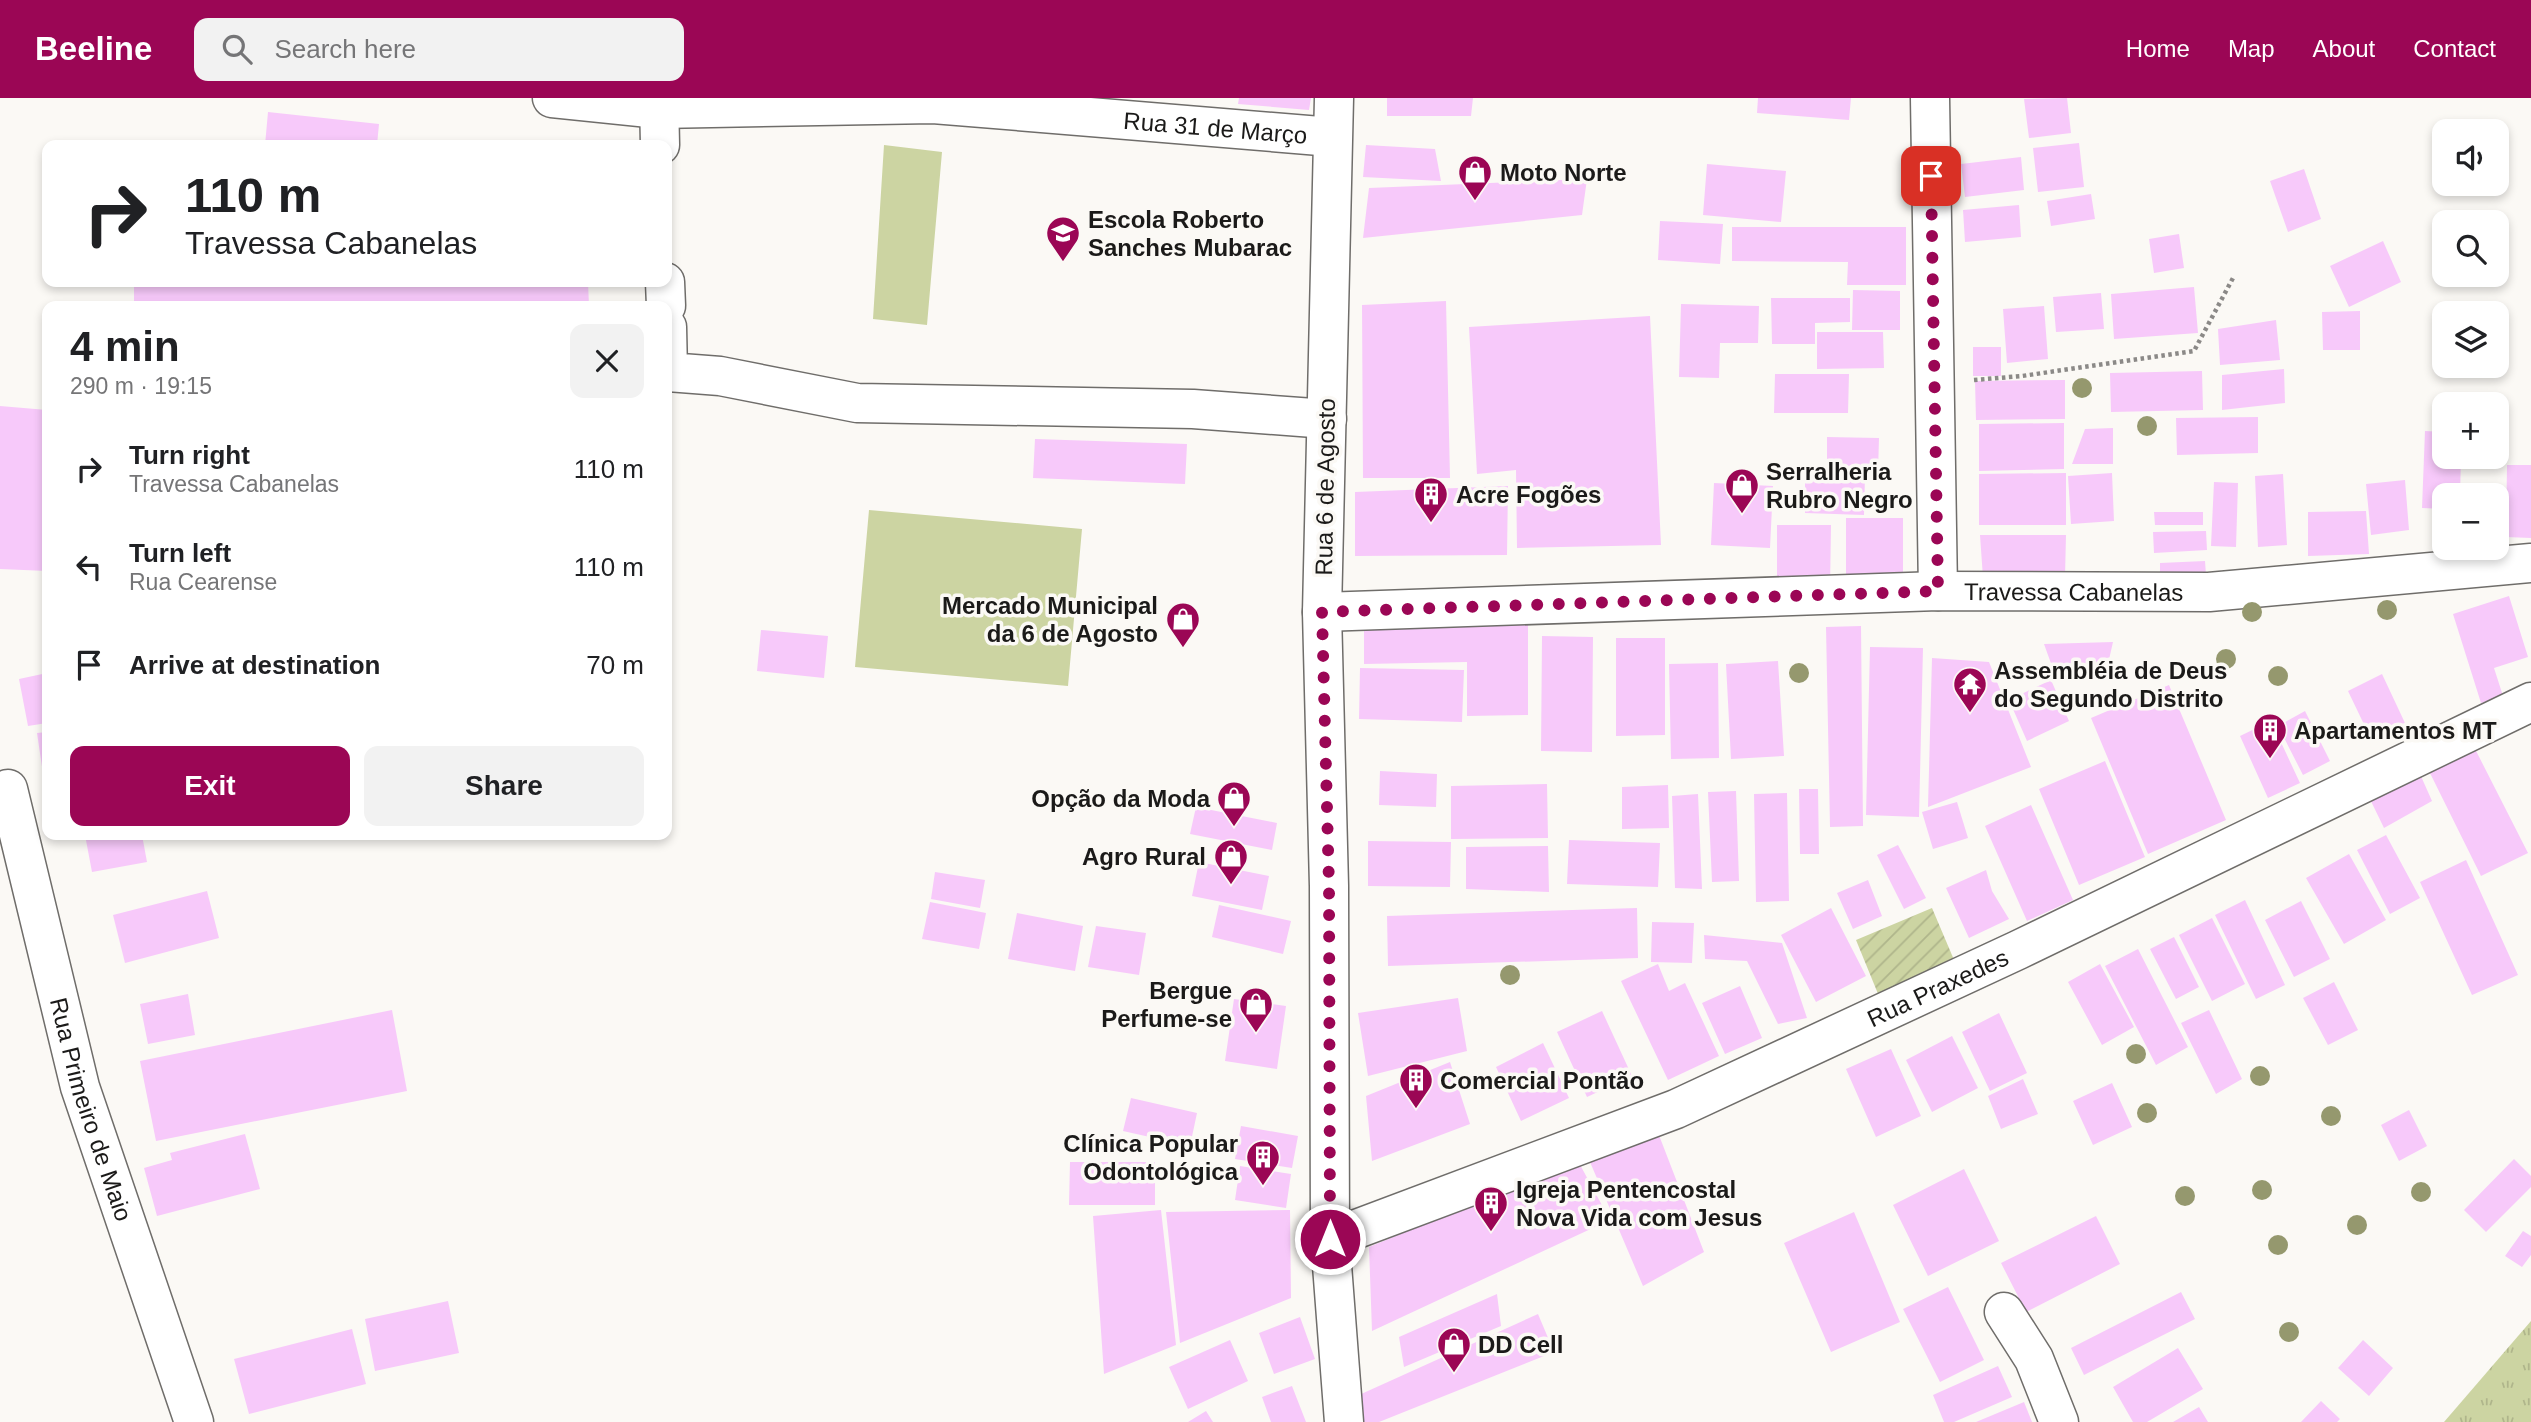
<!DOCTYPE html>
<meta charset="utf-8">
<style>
body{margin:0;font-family:Helvetica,sans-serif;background:#f2f2f2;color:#202124;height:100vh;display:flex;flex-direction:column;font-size:26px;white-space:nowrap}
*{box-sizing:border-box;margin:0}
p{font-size:23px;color:#757577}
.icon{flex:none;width:38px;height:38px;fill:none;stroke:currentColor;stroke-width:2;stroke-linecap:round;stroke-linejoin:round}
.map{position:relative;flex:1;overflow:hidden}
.sheet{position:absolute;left:42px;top:203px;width:630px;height:539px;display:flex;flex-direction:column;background:#fff;border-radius:14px;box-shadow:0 4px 10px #0003}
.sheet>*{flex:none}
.top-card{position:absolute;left:42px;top:42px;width:630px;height:147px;border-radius:14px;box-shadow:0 4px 10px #0003;background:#fff;color:#202124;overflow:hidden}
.fabs{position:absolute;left:2432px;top:21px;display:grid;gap:14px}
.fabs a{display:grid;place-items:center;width:77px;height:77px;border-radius:14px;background:#fff;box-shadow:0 4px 10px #0003;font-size:35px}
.pin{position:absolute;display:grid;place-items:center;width:60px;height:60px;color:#fff;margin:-30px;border-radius:14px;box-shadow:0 4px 10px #0006}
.me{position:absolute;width:77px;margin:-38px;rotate:0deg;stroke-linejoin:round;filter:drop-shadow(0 0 5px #0008)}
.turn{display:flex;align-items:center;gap:24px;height:147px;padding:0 28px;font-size:32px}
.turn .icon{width:91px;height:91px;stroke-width:2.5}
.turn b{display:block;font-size:49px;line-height:60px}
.round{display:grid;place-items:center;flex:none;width:74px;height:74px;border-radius:14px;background:#f2f2f2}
.overview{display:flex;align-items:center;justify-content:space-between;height:119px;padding:0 28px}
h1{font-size:42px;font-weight:600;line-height:52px}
.action{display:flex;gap:14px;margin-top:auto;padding:14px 28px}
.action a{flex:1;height:80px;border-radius:14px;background:#9b0655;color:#fff;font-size:28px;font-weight:600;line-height:80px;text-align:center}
.action a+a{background:#f2f2f2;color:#202124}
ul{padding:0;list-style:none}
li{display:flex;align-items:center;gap:21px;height:98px;padding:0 28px}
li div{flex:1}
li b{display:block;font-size:26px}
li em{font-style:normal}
header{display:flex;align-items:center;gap:42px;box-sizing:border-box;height:98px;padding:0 35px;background:#9b0655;color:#fff}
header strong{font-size:33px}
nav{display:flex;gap:38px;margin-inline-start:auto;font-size:24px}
.search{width:490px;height:63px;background:#f2f2f2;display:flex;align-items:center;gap:18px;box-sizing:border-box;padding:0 24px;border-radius:14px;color:#757577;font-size:26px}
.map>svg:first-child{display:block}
.grass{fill:url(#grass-tufts)}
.garden{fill:url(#garden-furrows)}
.pitch{fill:#ccd4a2}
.building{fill:#f7c9fa}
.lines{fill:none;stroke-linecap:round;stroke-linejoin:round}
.street-casing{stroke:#6f6d6a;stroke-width:41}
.secondary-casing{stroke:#6f6d6a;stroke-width:41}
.path{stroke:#8b8987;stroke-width:4.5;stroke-dasharray:3.5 3.5;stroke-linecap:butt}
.street{stroke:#fff;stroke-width:38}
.secondary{stroke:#fff;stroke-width:38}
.tree{fill:#95986e}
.route{stroke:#9b0655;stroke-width:12;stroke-dasharray:0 21.6}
.labels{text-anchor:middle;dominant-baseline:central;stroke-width:7;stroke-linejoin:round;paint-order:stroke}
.street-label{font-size:24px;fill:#1b1a19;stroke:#fbf9f5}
.poi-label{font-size:24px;font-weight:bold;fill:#1b1a19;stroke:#fbf9f5;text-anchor:start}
</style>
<header>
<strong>Beeline</strong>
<div class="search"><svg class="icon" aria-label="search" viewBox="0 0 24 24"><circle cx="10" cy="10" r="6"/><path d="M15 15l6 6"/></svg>Search here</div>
<nav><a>Home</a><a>Map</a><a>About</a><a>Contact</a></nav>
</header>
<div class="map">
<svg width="2531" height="1324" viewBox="0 0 2531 1324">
<defs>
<pattern id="grass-tufts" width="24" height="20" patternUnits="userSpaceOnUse" patternTransform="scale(1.75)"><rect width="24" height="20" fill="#ccd4a2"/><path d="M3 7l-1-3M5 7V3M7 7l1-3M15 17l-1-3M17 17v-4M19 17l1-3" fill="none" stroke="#afb58b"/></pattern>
<pattern id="garden-furrows" width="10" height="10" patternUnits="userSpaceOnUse" patternTransform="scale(1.75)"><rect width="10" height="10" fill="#ccd4a2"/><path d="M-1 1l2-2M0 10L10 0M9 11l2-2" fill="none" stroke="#afb58b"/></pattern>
</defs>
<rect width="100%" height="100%" fill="#fbf9f5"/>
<!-- grass -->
<path class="grass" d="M2531 1223V1324H2444Z"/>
<!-- garden -->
<path class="garden" d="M1932 810 1960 876 1883 908 1856 842Z"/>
<!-- pitch -->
<path class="pitch" d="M884 47 942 54 927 227 873 221Z
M869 412 1082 431 1068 588 855 569Z"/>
<!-- building -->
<path class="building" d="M1239 0H1311L1309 12 1238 6Z
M1387 0H1473L1471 18H1387Z
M1758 0H1851L1849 22 1757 15Z
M2067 0 2071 35 2029 40 2024 1Z
M268 14 379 26 377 47H265Z
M2079 45 2084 89 2038 94 2033 50Z
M1366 47 1435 51 1441 83 1363 79Z
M2021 59 2024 92 1965 99 1961 66Z
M1707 66 1786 73 1781 124 1703 117Z
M2304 71 2321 121 2288 134 2270 83Z
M1587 81 1582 117 1363 140 1369 90Z
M2091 96 2095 121 2051 128 2047 103Z
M2019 107 2021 139 1965 144 1963 112Z
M1660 123 1723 126 1720 166 1658 162Z
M1732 129H1906V187H1847L1848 164 1732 163Z
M2179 136 2184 170 2154 175 2149 141Z
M2383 143 2401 184 2349 209 2330 168Z
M134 184H588L589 208H134Z
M2194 189 2198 235 2114 241 2111 196Z
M1853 192 1900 193V232H1852Z
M2101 195 2104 231 2056 234 2053 199Z
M1771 200H1850V224L1815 225V246H1772Z
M1446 203 1450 380H1363L1362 207Z
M1681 206 1759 208 1758 245H1720L1719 280 1679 279Z
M2044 208 2048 261 2007 265 2003 211Z
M2360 213V252H2323L2322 214Z
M1650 218 1661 447 1517 450 1516 372 1477 376 1469 229Z
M2276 222 2280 262 2220 267 2218 231Z
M1817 234H1883L1884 270 1817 271Z
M1973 249H2001V278H1973Z
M2284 271 2285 305 2222 312V277Z
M2202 273 2203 312 2111 314 2110 275Z
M1775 276H1849L1848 315H1774Z
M2065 282V321L1976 322 1975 283Z
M0 308 47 312V473L0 471Z
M2258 319V355L2177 357 2176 320Z
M2064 325V371L1979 373V326Z
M2113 330V366H2072L2085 331Z
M2425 333 2445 334V359H2461L2460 397H2445V411L2422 410Z
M1827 339 1879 340 1878 374 1827 373Z
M1035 341 1187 346 1185 386 1033 380Z
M2507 367H2531V440L2506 439Z
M1805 375 1865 377 1864 417 1805 415Z
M2066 375V427H1979V376Z
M2112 375 2114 423 2071 426 2068 378Z
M2283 376 2287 447 2258 449 2255 378Z
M2405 382 2409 432 2371 437 2366 386Z
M2214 384 2238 385 2236 449 2211 448Z
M1714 385 1773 388 1770 450 1711 447Z
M1508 388 1507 457 1355 458V394Z
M2366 413 2369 456 2308 458V414Z
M2154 414H2203V427H2155Z
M1846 420H1903V477H1846Z
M1777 427H1831L1830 491H1777Z
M2206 433 2207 452 2154 455 2153 434Z
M1980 437H2066L2065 479 1983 480Z
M2205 463 2206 477 2160 479V465Z
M2509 498 2528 559 2494 570 2503 598 2481 605 2453 516Z
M1528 515V617L1467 618V564L1364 566V516Z
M1861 528 1863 728 1830 729 1826 529Z
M761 532 828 538 824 580 757 573Z
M1542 538 1593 539 1592 654 1541 653Z
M1616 540H1665V637L1616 638Z
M2113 544 2105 579 2057 582 2044 546Z
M1870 549 1923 550 1919 719 1866 717Z
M1932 560 1989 564 2031 669 1928 709Z
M1778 563 1784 658 1731 661 1726 566Z
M1718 565 1719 660 1671 661 1669 566Z
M1360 570 1464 572 1462 624 1359 621Z
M47 575V625L28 628 19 581Z
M2382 576 2405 625 2371 641 2348 593Z
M2051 582 2069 623 2027 643 2009 602Z
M2169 587 2226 722 2148 756 2091 620Z
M2305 613 2330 663 2303 677 2278 628Z
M2271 623 2300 685 2268 700 2240 638Z
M47 634V681L44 682 37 635Z
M2471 643 2528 755 2481 778 2427 669Z
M2105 663 2145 759 2079 787 2039 691Z
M2416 667 2432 703 2384 730 2367 695Z
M1380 673 1437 676 1436 709 1379 707Z
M1547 686 1548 740 1451 741V688Z
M1668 687 1669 730 1622 731V689Z
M1799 691H1818L1819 756H1800Z
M1736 693 1739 783 1712 784 1708 694Z
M1787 695 1789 803 1756 804 1754 696Z
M1698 696 1702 791 1675 790 1672 698Z
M1957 704 1968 740 1933 751 1922 714Z
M2031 707 2073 802 2027 823 1985 728Z
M1196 709 1277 725 1272 752 1190 736Z
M85 737H142L147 764 92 774Z
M2386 737 2420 800 2390 816 2357 752Z
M1569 742 1660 745 1658 789 1567 786Z
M1368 743 1451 744 1450 789 1368 788Z
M1898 747 1926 800 1904 811 1877 757Z
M1548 748 1549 794 1466 791V749Z
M2349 756 2386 822 2344 846 2306 780Z
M2466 762 2518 877 2472 897 2420 784Z
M1199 764 1269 778 1262 812 1192 798Z
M1986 772 1992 793 2009 821 1969 840 1946 790Z
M935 774 985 782 980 810 931 801Z
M1868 782 1882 818 1853 831 1837 795Z
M207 793 219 840 125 865 113 817Z
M2245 802 2285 887 2256 901 2215 817Z
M2301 803 2330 861 2294 879 2265 822Z
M930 804 986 815 979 851 922 841Z
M1219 807 1291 823 1283 856 1212 839Z
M1637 810 1638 860 1388 868 1387 818Z
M1831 810 1866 878 1816 904 1781 837Z
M1017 815 1083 828 1075 873 1008 861Z
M2212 820 2245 886 2212 903 2179 837Z
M1652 824 1694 825 1692 865 1651 864Z
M1096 828 1146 835 1139 877 1088 869Z
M1704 837 1782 845 1807 920 1778 926 1747 863 1705 861Z
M2174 839 2199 889 2176 901 2150 851Z
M2138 851 2188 949 2156 967 2105 868Z
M1658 866 1669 893 1685 885 1719 958 1668 982 1621 883Z
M2100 866 2134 929 2102 947 2068 884Z
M2334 884 2358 932 2328 947 2303 900Z
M1740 888 1762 940 1725 956 1702 905Z
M188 896 195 937 148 946 140 906Z
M1458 900 1467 953 1368 978 1358 915Z
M1234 901 1286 908 1277 971 1225 963Z
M392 912 407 993 156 1043 140 963Z
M2209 912 2242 981 2216 996 2181 925Z
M1602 913 1632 978 1587 999 1557 934Z
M1999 915 2027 975 1990 993 1962 934Z
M1952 938 1978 990 1932 1014 1906 962Z
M1543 945 1569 1000 1521 1023 1496 969Z
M1891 951 1921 1018 1876 1039 1846 971Z
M1450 964 1470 1026 1372 1063 1366 998Z
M2023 981 2038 1016 2001 1031 1988 998Z
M2112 985 2132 1029 2093 1047 2073 1003Z
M1131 1000 1197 1015 1190 1048 1123 1033Z
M2409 1012 2427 1048 2399 1063 2381 1027Z
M1241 1028 1298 1038 1292 1070 1235 1061Z
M1657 1032 1704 1154 1643 1188 1590 1064Z
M245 1036 260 1091 157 1118 144 1070 172 1062 170 1055Z
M2514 1061 2531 1078V1089L2486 1134 2464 1112Z
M1578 1063 1610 1122 1372 1233 1369 1149Z
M1070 1064H1155V1107H1069Z
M1240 1068 1291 1076 1286 1110 1235 1102Z
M1964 1071 1999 1143 1928 1178 1893 1107Z
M1161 1112 1176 1247 1104 1276 1093 1118Z
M1290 1112 1291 1200 1180 1245 1166 1114Z
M1854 1114 1900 1224 1831 1254 1784 1145Z
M2096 1118 2120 1166 2026 1214 2001 1165Z
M2523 1133 2531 1138V1157L2522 1169 2505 1158Z
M1948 1189 1984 1262 1940 1284 1903 1211Z
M2181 1194 2195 1221 2084 1277 2071 1250Z
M1497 1196 1501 1228 1404 1269 1399 1239Z
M448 1203 459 1255 375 1273 365 1221Z
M1538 1216 1554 1254 1379 1324H1364L1359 1297Z
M1300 1219 1315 1261 1274 1276 1259 1235Z
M352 1231 366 1286 249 1316 234 1261Z
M1230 1242 1248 1283 1188 1311 1169 1269Z
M2363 1242 2393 1270 2369 1298 2338 1270Z
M2178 1250 2203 1291 2147 1324H2133L2113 1289Z
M1998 1268 2012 1299 1954 1324H1944L1933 1297Z
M1292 1288 1306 1324H1271L1262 1299Z
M2321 1303 2340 1321 2337 1324H2301Z
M2024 1304 2032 1324H1976Z
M2199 1309 2208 1324H2173Z
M1206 1313 1213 1324H1188Z"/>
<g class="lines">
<!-- street casing -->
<g class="street-casing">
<g id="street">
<path id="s1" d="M552 0 659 11 933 6 1332 39"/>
<path d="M659 0 660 47"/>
<path d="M1930 0 1938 493"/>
<path d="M665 184 666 208"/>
<path d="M667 229 668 274 720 278 857 305 1193 311 1327 321"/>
<path id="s2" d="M1322 514 1938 493 2209 494 2531 465"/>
<path id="s3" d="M8 691 80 989 194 1324"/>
<path id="s4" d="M1330 1141 1676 1011 2018 852 2531 604"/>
<path d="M2004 1214 2034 1261 2059 1324"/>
</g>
</g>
<!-- secondary casing -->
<g class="secondary-casing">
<path id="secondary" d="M1334 0 1322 514 1329 788 1330 1141 1344 1324"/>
</g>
<!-- path -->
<path class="path" d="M1974 282 2022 278 2194 253 2233 180"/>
<!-- street -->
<use href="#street" class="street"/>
<!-- secondary -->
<use href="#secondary" class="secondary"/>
</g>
<!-- trees -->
<g class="tree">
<circle cx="2082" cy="290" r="10"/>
<circle cx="2147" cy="328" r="10"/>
<circle cx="2387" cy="512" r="10"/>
<circle cx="2252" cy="514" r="10"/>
<circle cx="2226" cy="561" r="10"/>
<circle cx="1799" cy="575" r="10"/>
<circle cx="2278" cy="578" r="10"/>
<circle cx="1510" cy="877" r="10"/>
<circle cx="2136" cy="956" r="10"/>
<circle cx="2260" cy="978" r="10"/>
<circle cx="2147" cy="1015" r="10"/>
<circle cx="2331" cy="1018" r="10"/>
<circle cx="2262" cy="1092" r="10"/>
<circle cx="2421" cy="1094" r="10"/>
<circle cx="2185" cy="1098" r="10"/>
<circle cx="2357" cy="1127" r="10"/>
<circle cx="2278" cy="1147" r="10"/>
<circle cx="2289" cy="1234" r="10"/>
</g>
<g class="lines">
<!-- route -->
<path class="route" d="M1330 1141 1329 788 1322 514 1938 493 1931 78"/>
</g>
<!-- icons -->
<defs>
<g id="shop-pin" transform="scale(1.75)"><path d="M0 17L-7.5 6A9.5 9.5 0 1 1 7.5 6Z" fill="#9b0655" stroke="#fbf9f5"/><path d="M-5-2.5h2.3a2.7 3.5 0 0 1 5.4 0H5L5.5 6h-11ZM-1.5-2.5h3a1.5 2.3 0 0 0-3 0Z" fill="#fff"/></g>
<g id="school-pin" transform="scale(1.75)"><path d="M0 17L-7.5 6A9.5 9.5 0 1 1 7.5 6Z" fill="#9b0655" stroke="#fbf9f5"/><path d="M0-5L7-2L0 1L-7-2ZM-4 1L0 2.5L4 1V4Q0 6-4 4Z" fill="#fff"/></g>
<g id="building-pin" transform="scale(1.75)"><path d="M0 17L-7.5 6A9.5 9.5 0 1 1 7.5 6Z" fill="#9b0655" stroke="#fbf9f5"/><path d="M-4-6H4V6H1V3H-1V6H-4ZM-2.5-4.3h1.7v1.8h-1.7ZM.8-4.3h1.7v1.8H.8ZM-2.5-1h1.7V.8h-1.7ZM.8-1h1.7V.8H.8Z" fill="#fff"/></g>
<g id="temple-pin" transform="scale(1.75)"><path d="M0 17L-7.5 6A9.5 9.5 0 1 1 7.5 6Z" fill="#9b0655" stroke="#fbf9f5"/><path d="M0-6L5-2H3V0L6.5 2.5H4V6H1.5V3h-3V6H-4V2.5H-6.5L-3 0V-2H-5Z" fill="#fff"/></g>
</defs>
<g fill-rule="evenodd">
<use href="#shop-pin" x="1475" y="74"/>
<use href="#school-pin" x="1063" y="135"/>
<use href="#shop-pin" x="1742" y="387"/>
<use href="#building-pin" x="1431" y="396"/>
<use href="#shop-pin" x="1183" y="521"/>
<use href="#temple-pin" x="1970" y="586"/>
<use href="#building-pin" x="2270" y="632"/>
<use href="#shop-pin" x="1234" y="700"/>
<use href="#shop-pin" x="1231" y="758"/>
<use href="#shop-pin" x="1256" y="906"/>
<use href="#building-pin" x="1416" y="982"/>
<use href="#building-pin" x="1263" y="1059"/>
<use href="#building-pin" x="1491" y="1105"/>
<use href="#shop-pin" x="1454" y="1246"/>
</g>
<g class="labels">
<!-- street labels -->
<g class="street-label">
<text stroke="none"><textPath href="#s1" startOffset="665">Rua 31 de Março</textPath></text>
<text transform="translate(1325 389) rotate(-89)">Rua 6 de Agosto</text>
<text stroke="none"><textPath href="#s2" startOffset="752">Travessa Cabanelas</textPath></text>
<text stroke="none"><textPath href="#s4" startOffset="658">Rua Praxedes</textPath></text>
<text stroke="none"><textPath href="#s3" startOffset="331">Rua Primeiro de Maio</textPath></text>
</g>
<!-- poi labels -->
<g class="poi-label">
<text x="1500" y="74">Moto Norte</text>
<text x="1088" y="121">Escola Roberto<tspan x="1088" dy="28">Sanches Mubarac</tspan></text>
<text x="1766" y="373">Serralheria<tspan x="1766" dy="28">Rubro Negro</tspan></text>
<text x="1456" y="396">Acre Fogões</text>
<text x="1158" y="507" text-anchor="end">Mercado Municipal<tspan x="1158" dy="28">da 6 de Agosto</tspan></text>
<text x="1994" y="572">Assembléia de Deus<tspan x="1994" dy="28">do Segundo Distrito</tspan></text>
<text x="2294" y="632">Apartamentos MT</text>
<text x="1210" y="700" text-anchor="end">Opção da Moda</text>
<text x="1206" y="758" text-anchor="end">Agro Rural</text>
<text x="1232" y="892" text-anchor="end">Bergue<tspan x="1232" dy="28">Perfume-se</tspan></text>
<text x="1440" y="982">Comercial Pontão</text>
<text x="1238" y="1045" text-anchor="end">Clínica Popular<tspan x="1238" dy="28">Odontológica</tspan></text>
<text x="1516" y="1091">Igreja Pentencostal<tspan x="1516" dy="28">Nova Vida com Jesus</tspan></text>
<text x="1478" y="1246">DD Cell</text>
</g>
</g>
</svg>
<div class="fabs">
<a><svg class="icon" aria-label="sound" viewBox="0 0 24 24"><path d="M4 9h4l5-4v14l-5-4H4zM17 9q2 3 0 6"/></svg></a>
<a><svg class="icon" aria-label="search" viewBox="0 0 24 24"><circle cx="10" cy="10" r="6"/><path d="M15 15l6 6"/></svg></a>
<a><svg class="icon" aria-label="layers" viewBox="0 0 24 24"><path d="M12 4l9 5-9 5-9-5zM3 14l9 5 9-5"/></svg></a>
<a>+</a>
<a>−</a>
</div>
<div class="pin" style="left:1931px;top:78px;background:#d93025"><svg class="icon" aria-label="arrive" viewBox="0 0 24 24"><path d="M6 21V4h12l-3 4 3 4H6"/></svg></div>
<svg class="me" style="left:1330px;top:1141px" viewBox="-20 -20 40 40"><circle r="17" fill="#9b0655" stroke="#fff" stroke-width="3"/><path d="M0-11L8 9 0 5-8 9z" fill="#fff"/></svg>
<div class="top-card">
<div class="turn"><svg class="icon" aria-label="right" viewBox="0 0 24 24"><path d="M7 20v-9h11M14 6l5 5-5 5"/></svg><div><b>110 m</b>Travessa Cabanelas</div></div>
</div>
<section class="sheet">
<div class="overview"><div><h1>4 min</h1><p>290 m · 19:15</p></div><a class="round"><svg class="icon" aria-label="close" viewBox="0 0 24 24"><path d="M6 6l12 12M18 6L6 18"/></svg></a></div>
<ul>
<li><svg class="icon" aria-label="right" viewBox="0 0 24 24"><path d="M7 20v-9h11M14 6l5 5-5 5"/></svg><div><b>Turn right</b><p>Travessa Cabanelas</p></div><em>110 m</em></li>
<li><svg class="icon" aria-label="left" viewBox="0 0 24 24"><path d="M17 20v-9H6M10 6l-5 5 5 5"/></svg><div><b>Turn left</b><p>Rua Cearense</p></div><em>110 m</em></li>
<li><svg class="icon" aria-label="arrive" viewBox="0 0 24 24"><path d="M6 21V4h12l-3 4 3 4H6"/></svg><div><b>Arrive at destination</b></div><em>70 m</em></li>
</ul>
<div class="action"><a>Exit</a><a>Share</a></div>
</section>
</div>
